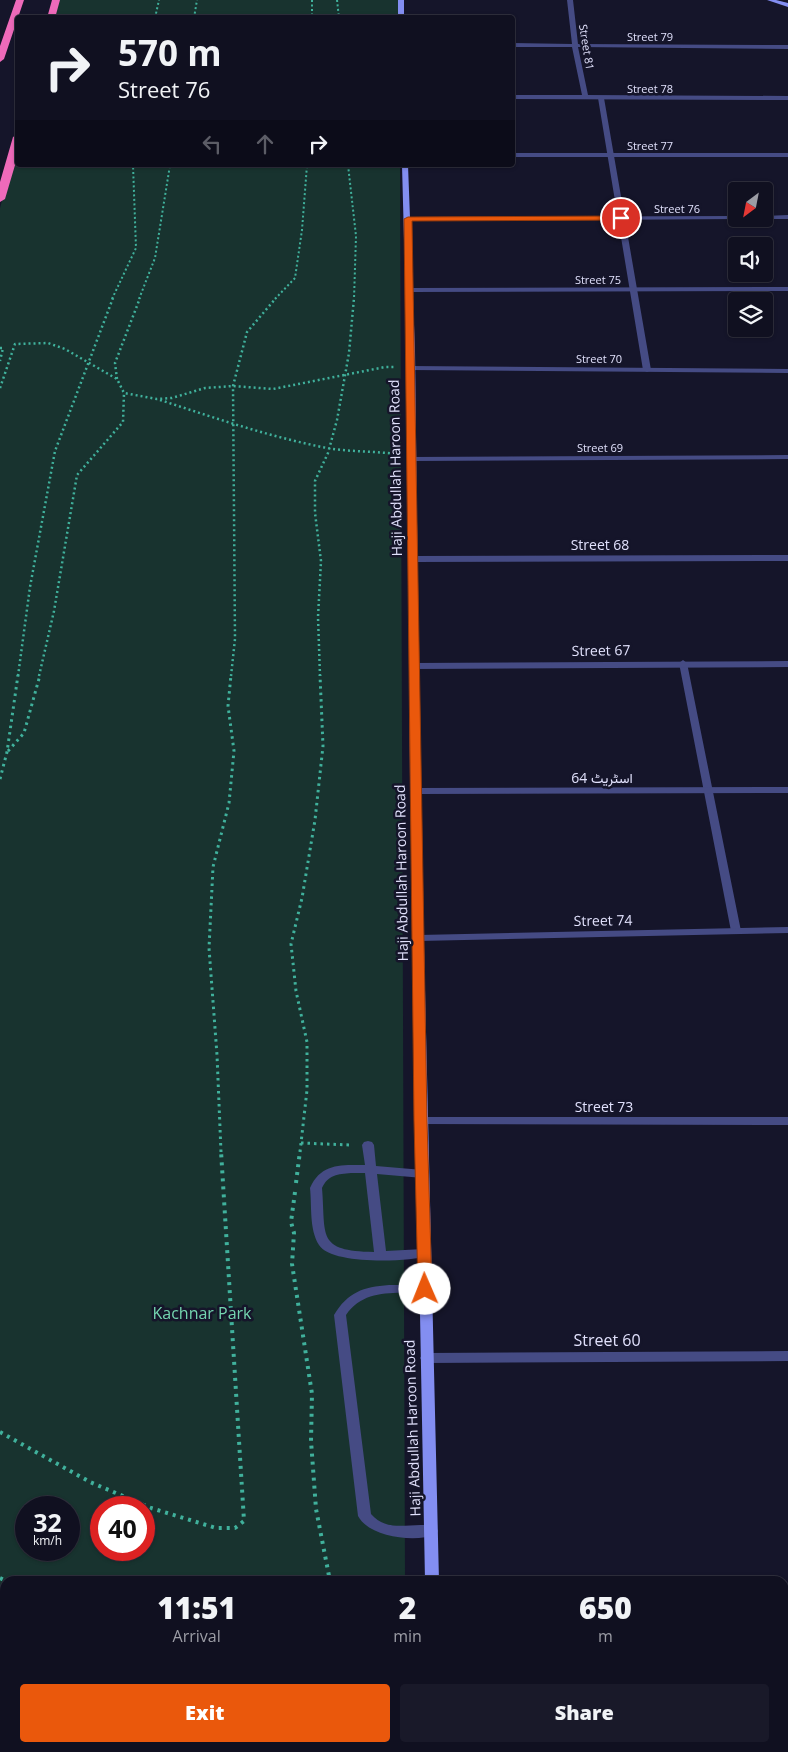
<!DOCTYPE html>
<meta charset="utf-8">
<style>
body{margin:0;font-family:"Open Sans",Vazirmatn,sans-serif;background:#191929;color:#f1f3f6;height:100vh;display:flex;flex-direction:column;font-size:19px;white-space:nowrap}
*{box-sizing:border-box;margin:0}
p{font-size:16px;color:#9c9da5}
.icon{flex:none;width:28px;height:28px;fill:none;stroke:currentColor;stroke-width:2;stroke-linecap:round;stroke-linejoin:round}
.map{position:relative;flex:1;overflow:hidden}
.side{position:absolute;left:0px;top:1576px;width:789px;height:176px;display:flex;flex-direction:column;background:#101020;border-radius:15px 15px 0 0;box-shadow:0 1px 4px #0004,0 0 0 1px #30303e}
.side>*{flex:none}
.banner{position:absolute;left:15px;top:15px;width:500px;height:152px;border-radius:5px;box-shadow:0 1px 4px #0004,0 0 0 1px #30303e;background:#101020;color:#f1f3f6;overflow:hidden}
.needle{width:32px;rotate:212deg}
.buttons{position:absolute;left:728px;top:182px;display:grid;gap:10px}
.buttons a{display:grid;place-items:center;width:45px;height:45px;border-radius:5px;background:#101020;box-shadow:0 1px 4px #0004,0 0 0 1px #30303e;font-size:25px}
.speed{position:absolute;left:15px;top:1496px;display:flex;gap:10px;font-size:25px;font-weight:700;text-align:center}
.speed>*{display:grid;place-content:center;width:65px;height:65px;border-radius:50%;background:#101020;box-shadow:0 1px 4px #0004,0 0 0 1px #30303e;line-height:1}
.speed small{font-size:12px;font-weight:400}
.speed .limit{border:8px solid #d22;background:#fff;color:#111}
.pin{position:absolute;display:grid;place-items:center;width:42px;height:42px;color:#fff;margin:-21px;border:2px solid #fff;border-radius:50%;box-shadow:0 1px 5px #0007}
.me{position:absolute;width:55px;margin:-28px;rotate:359deg;stroke-linejoin:round;filter:drop-shadow(0 0 4px #0008)}
.turn{display:flex;align-items:center;gap:18px;height:105px;padding:0 20px;font-size:22px}
.turn .icon{width:65px;height:65px;stroke-width:2.5}
.turn b{display:block;font-size:35px;line-height:42px}
.lanes{display:flex;align-items:center;height:48px;padding:0 20px;background:#0003;justify-content:center;gap:25px;direction:ltr}
.lanes .off{opacity:.35}
.eta{display:flex;justify-content:space-evenly;align-items:center;height:85px;text-align:center}
.eta b{font-size:30px;font-weight:800;line-height:35px}
.primary-button{display:flex;gap:10px;margin-top:auto;padding:10px 20px}
.primary-button a{flex:1;height:58px;border-radius:5px;background:#ea580c;color:#fff;font-size:20px;font-weight:800;line-height:58px;text-align:center}
.primary-button a+a{background:#191929;color:#f1f3f6}
.map>svg:first-child{display:block}
.green{fill:#18332f;fill-rule:evenodd}
.lines{fill:none;stroke-linecap:round;stroke-linejoin:round}
.path-far3{stroke:#40b19c;stroke-width:2;stroke-dasharray:2 2.5;stroke-linecap:butt}
.path-far2{stroke:#40b19c;stroke-width:2.5;stroke-dasharray:2 3;stroke-linecap:butt}
.path-far1{stroke:#40b19c;stroke-width:3;stroke-dasharray:2.5 4;stroke-linecap:butt}
.path{stroke:#40b19c;stroke-width:4;stroke-dasharray:3 5;stroke-linecap:butt}
.lane{fill:#454b84;fill-rule:evenodd}
.street{fill:#454b84;fill-rule:evenodd}
.secondary{fill:#838ef1;fill-rule:evenodd}
.highway{fill:#ee6aba;fill-rule:evenodd}
.route{fill:#ea580c;stroke:#983908}
.labels{text-anchor:middle;dominant-baseline:central;stroke-width:5;stroke-linejoin:round;paint-order:stroke}
.far-street-label{font-size:11px;fill:#e1e1fc;stroke:#15152a}
.street-label{font-size:14px;fill:#e1e1fc;stroke:#15152a}
.near-park-label{font-size:16px;fill:#74d5b0;stroke:#15152a}
.near-street-label{font-size:16px;fill:#e1e1fc;stroke:#15152a}
</style>
<div class="map">
<svg width="788" height="1752" viewBox="0 0 788 1752">
<rect width="100%" height="100%" fill="#15152a"/>
<!-- green -->
<path class="green" d="M56 0H400V17L52 18Z
M17 143 18 165H400L405 1581H5V1748H406V1752H0V208ZM26 1508H69V1550H26ZM101 1508H144V1550H101Z"/>
<g class="lines">
<!-- path-far3 -->
<path class="path-far3" d="M312 0V18
M337 0 339 18
M155 18 159 0
M194 18 197 0
M348 165 356 236 354 299
M112 299 136 248 133 165
M139 299 155 258 170 165
M275 299 295 278 302 230 307 165"/>
<!-- path-far2 -->
<path class="path-far2" d="M0 348H3L0 361
M117 379 115 363 140 298
M0 388 15 344 48 343 65 349 117 379 124 393 157 399 172 398 205 388 233 386 273 389 385 367H394
M160 400C215 418 270 437 327 448 350 452 373 451 396 454
M18 676 30 587 55 451 113 298
M39 676 54 611 77 475 123 422 124 393
M231 676 235 639 233 386 247 332 276 298
M320 676 318 617 321 561 315 513V481L328 453 337 420 349 353 354 298"/>
<!-- path-far1 -->
<path class="path-far1" d="M8 751 24 733 40 675
M0 779 7 752 18 675
M301 1143 350 1145
M221 1152 217 1055 209 948 213 867 229 803 234 751 228 706 231 675
M300 1152 307 1090V1042L296 991 291 944 302 898 315 820 323 746 320 675"/>
<!-- path -->
<path class="path" d="M296 1183 300 1151
M295 1192 291 1222 294 1233 292 1264 312 1394 311 1441 316 1509 330 1581
M0 1432 90 1482 151 1508 216 1528H235L244 1521 221 1151
M0 1578 6 1581"/>
<!-- lane -->
<path class="lane" d="M601 96 604 98 651 370 647 372 643 370 598 98Z
M683 660 687 663 741 931 736 934 731 931 679 663Z
M368 1141 372 1142 374 1145 376 1166 423 1170 427 1171 429 1174 427 1177 423 1178 377 1174 386 1251 424 1249 428 1250 430 1253 428 1256C408 1262 331 1265 319 1245 309 1229 312 1206 310 1188 321 1163 341 1165 365 1165L362 1145 364 1142ZM351 1173H365L374 1252C316 1251 326 1236 322 1188 328 1175 338 1174 351 1173Z
M389 1285H425L429 1286 431 1289 429 1292 425 1293C396 1293 364 1288 346 1315L371 1514C389 1535 414 1520 436 1527L438 1531 436 1535C414 1542 370 1538 358 1516L334 1315C348 1292 363 1287 389 1285Z"/>
<!-- street -->
<path class="street" d="M567 0H573L578 44 788 45V49L578 47 588 95 788 96V100L512 99V95H582L572 47H512V43L572 44Z
M512 153H788V157H512Z
M788 215V219H761H764V216Z
M736 216V219H738L408 221 405 219 408 217Z
M788 287V291L409 292 405 290 409 288Z
M407 366 788 369V373L410 370H407Z
M788 455V459L412 461 408 459 412 457Z
M788 555V561L412 562 408 559 412 556Z
M788 661V667L413 669 409 666 413 663Z
M788 787V793L417 794 412 791 417 788Z
M788 927V933L419 941 414 938 419 935Z
M421 1117H788V1125L417 1124 415 1121 417 1118Z
M788 1351V1361L426 1363 422 1361 420 1358 422 1355 426 1353Z
M788 1621V1633L784 1632V1622Z"/>
<!-- secondary -->
<path class="secondary" d="M398 0H404V18H398Z
M767 0H776L788 3V7Z
M402 165H408L415 351 420 778 439 1581H425L410 778 407 351Z
M431 1748H445V1752H431Z"/>
<!-- highway -->
<path class="highway" d="M16 0H24L4 59 0 62V46Z
M52 0H60L55 18H47Z
M18 134V155L5 199 0 202V182L13 137Z
M0 1670 5 1672V1690L0 1688Z
M90 1748H114L116 1752H92Z
M288 1748H323L325 1752H290Z"/>
</g>
<!-- route -->
<path class="route" d="M621 216 624 217V220L412 221 427 1121 432 1289 430 1292H420L418 1289 414 1121 404 219 408 217Z"/>
<g class="labels">
<!-- far-street labels -->
<g class="far-street-label">
<text x="650" y="36">Street 79</text>
<text transform="translate(587 47) rotate(81)">Street 81</text>
<text x="650" y="88">Street 78</text>
<text x="650" y="145">Street 77</text>
<text x="677" y="208">Street 76</text>
<text x="598" y="279">Street 75</text>
<text x="599" y="358">Street 70</text>
<text x="600" y="447">Street 69</text>
</g>
<!-- street labels -->
<g class="street-label">
<text transform="translate(395 468) rotate(-91)">Haji Abdullah Haroon Road</text>
<text x="600" y="544">Street 68</text>
<text transform="translate(601 650) rotate(-1)">Street 67</text>
<text x="602" y="777">اسٹریٹ 64</text>
<text transform="translate(401 873) rotate(-91)">Haji Abdullah Haroon Road</text>
<text transform="translate(603 920) rotate(-1)">Street 74</text>
<text x="604" y="1106">Street 73</text>
<text transform="translate(412 1428) rotate(-92)">Haji Abdullah Haroon Road</text>
</g>
<!-- near-park labels -->
<g class="near-park-label">
<text x="202" y="1313">Kachnar Park</text>
</g>
<!-- near-street labels -->
<g class="near-street-label">
<text x="607" y="1340">Street 60</text>
</g>
</g>
</svg>
<div class="buttons">
<a><svg class="needle" viewBox="-14 -14 28 28"><path d="M0-13l5 13h-10z" fill="#e53935"/><path d="M0 13l5-13h-10z" fill="#9c9da5"/></svg></a>
<a><svg class="icon" aria-label="sound" viewBox="0 0 24 24"><path d="M4 9h4l5-4v14l-5-4H4zM17 9q2 3 0 6"/></svg></a>
<a><svg class="icon" aria-label="layers" viewBox="0 0 24 24"><path d="M12 4l9 5-9 5-9-5zM3 14l9 5 9-5"/></svg></a>
</div>
<div class="speed"><div>32<small>km/h</small></div><div class="limit">40</div></div>
<div class="pin" style="left:621px;top:218px;background:#d93025"><svg class="icon" aria-label="arrive" viewBox="0 0 24 24"><path d="M6 21V4h12l-3 4 3 4H6"/></svg></div>
<svg class="me" style="left:425px;top:1289px" viewBox="-20 -20 40 40"><circle r="19" fill="#fff"/><path d="M0-13L10 11 0 6-10 11z" fill="#ea580c"/></svg>
<div class="banner">
<div class="turn"><svg class="icon" aria-label="right" viewBox="0 0 24 24"><path d="M7 20v-9h11M14 6l5 5-5 5"/></svg><div><b>570 m</b>Street 76</div></div>
<div class="lanes"><svg class="icon off" aria-label="left" viewBox="0 0 24 24"><path d="M17 20v-9H6M10 6l-5 5 5 5"/></svg><svg class="icon off" aria-label="ahead" viewBox="0 0 24 24"><path d="M12 20V5M6 11l6-6 6 6"/></svg><svg class="icon" aria-label="right" viewBox="0 0 24 24"><path d="M7 20v-9h11M14 6l5 5-5 5"/></svg></div>
</div>
<section class="side">
<div class="eta">
<div><b>11:51</b><p>Arrival</p></div>
<div><b>2</b><p>min</p></div>
<div><b>650</b><p>m</p></div>
</div>
<div class="primary-button"><a>Exit</a><a>Share</a></div>
</section>
</div>
